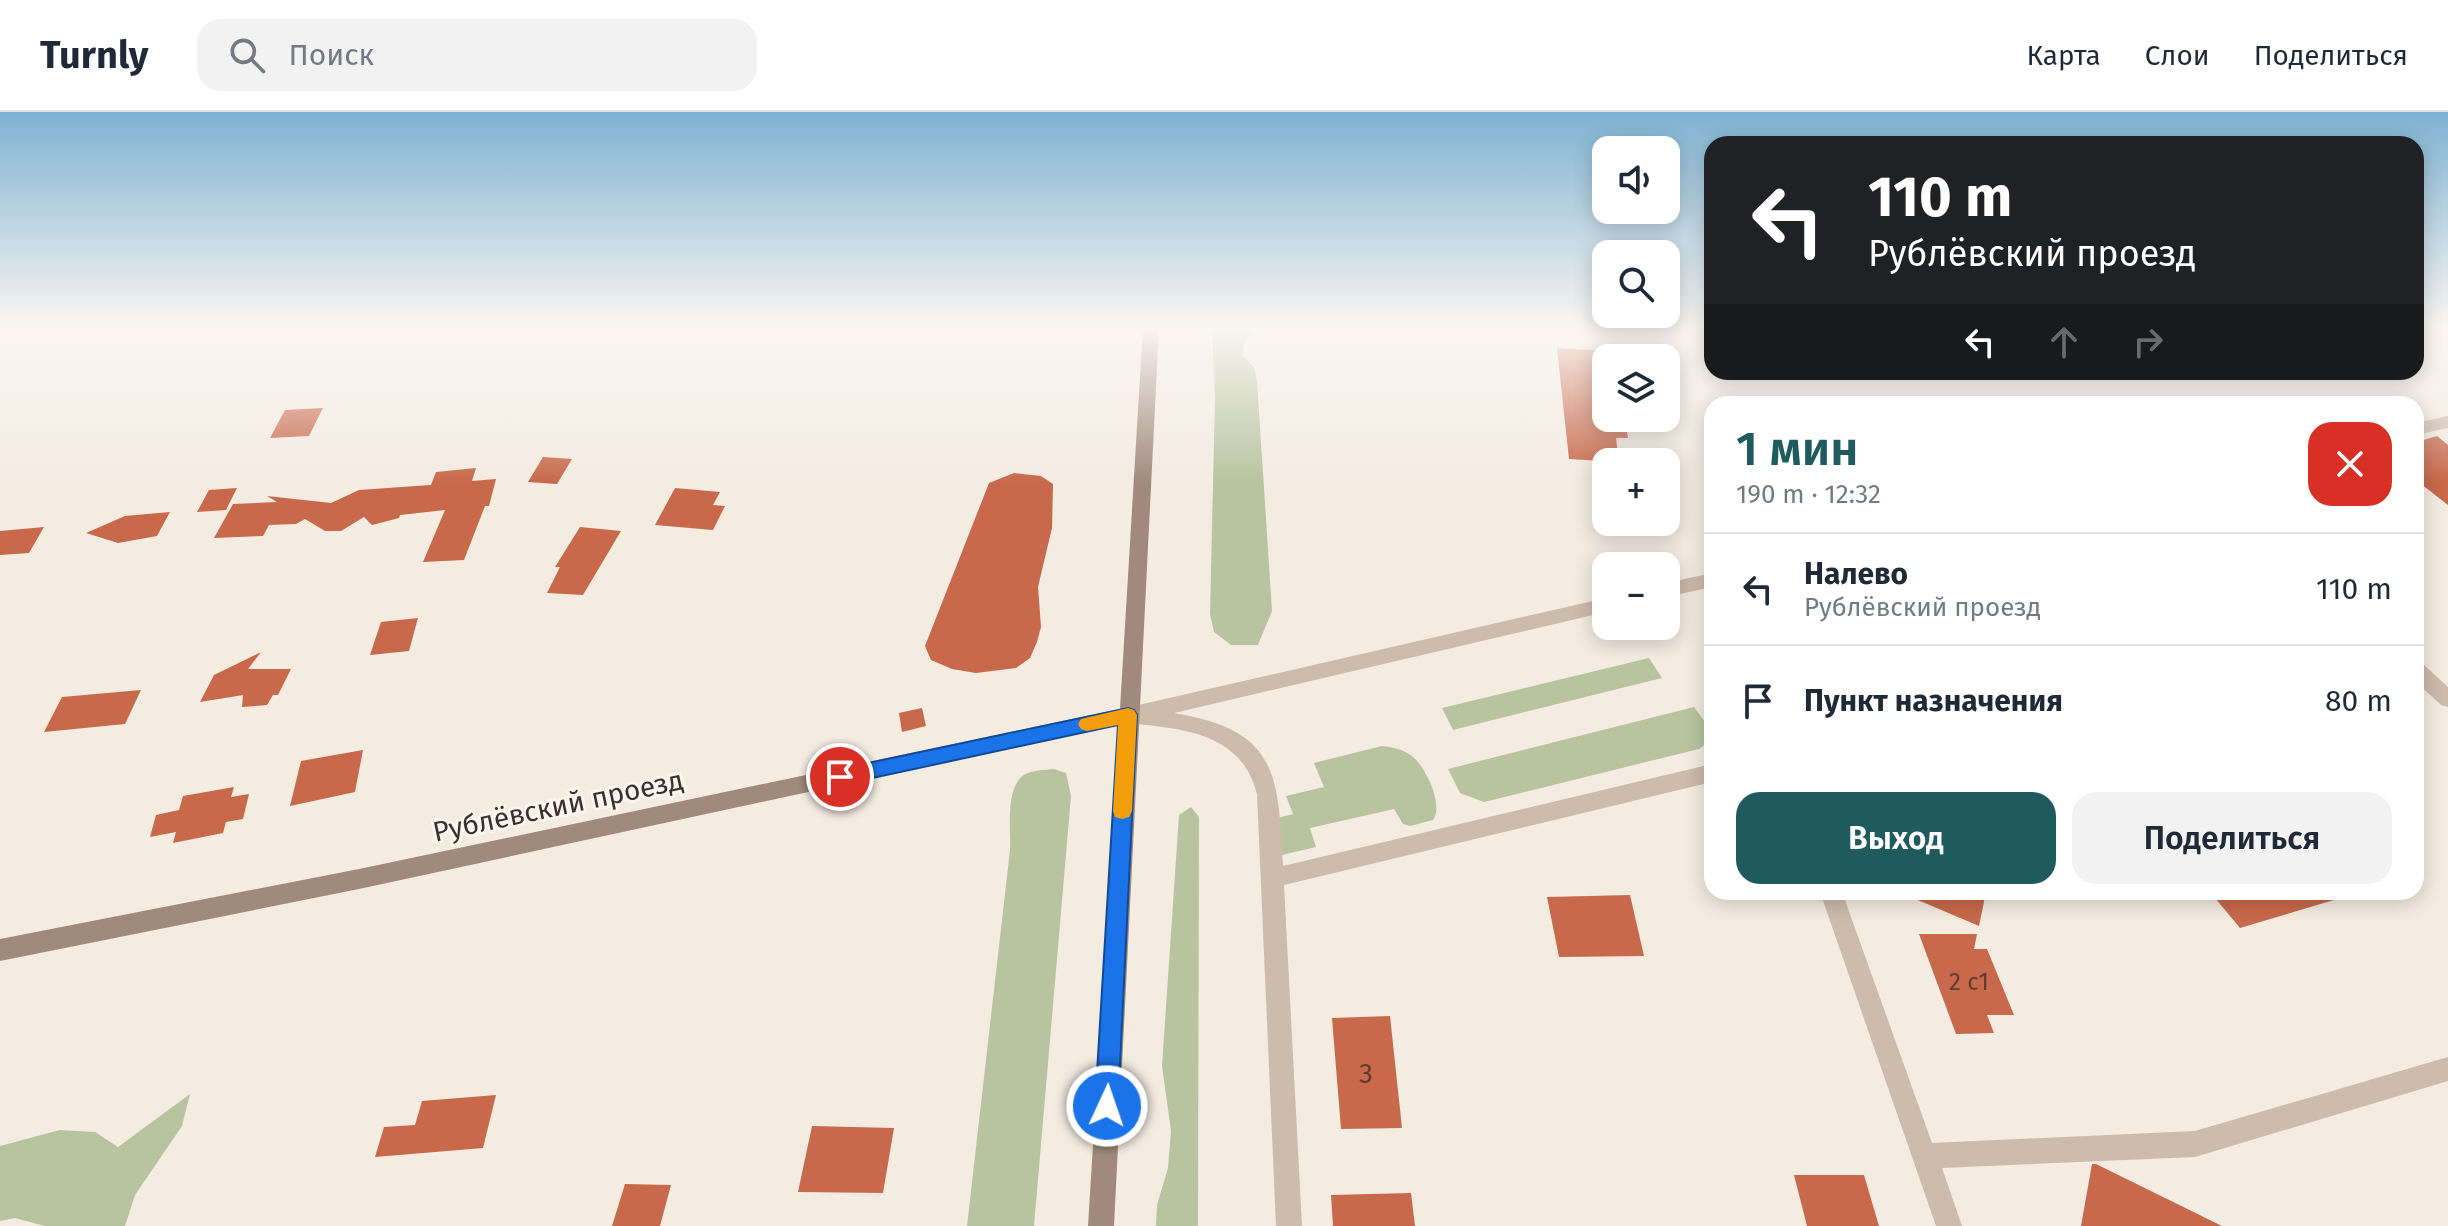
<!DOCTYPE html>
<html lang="ru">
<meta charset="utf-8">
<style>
body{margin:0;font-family:"Fira Sans",sans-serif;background:#f2f2f3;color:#1f2937;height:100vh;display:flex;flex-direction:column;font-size:30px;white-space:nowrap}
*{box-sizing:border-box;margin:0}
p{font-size:26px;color:#747a83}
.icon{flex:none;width:44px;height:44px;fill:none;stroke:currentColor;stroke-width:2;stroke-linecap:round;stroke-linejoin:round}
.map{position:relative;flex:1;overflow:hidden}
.sheet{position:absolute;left:1704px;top:284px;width:720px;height:504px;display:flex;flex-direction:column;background:#fff;border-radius:24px;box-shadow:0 4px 20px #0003}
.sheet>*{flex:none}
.banner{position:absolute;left:1704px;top:24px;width:720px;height:244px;border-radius:24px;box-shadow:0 4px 20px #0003;background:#202124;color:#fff;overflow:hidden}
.controls{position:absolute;left:1592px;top:24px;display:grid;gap:16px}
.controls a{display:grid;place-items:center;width:88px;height:88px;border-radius:16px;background:#fff;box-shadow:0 4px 20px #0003;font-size:40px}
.pin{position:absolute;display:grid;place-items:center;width:68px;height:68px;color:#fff;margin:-34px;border:4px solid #fff;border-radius:50%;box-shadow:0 2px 8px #0007}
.me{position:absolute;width:88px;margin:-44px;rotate:3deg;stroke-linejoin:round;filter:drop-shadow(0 0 6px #0008)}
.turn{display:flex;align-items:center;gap:28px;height:168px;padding:0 32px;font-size:36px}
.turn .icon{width:104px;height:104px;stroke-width:2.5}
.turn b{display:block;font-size:56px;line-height:68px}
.lanes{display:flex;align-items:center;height:76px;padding:0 32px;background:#0003;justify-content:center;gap:40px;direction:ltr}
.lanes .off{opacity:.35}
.round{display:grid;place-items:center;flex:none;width:84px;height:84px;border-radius:24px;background:#f2f2f3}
.overview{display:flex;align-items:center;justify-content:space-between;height:136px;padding:0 32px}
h1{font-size:48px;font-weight:600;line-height:60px;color:#1f5a5e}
.cta{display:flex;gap:16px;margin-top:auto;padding:16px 32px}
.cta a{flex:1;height:92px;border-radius:24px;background:#1f5a5e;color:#fff;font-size:32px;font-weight:600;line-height:92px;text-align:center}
.cta a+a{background:#f2f2f3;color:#1f2937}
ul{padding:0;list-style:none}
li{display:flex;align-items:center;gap:24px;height:112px;padding:0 32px;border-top:2px solid #e0e1e3}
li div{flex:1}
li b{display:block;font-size:30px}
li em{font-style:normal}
header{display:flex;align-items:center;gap:48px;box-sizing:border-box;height:112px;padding:0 40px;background:#fff;border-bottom:2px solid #e0e1e3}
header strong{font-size:38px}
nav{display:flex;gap:44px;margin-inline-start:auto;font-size:28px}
.search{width:560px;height:72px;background:#f2f2f3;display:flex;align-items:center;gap:20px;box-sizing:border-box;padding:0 28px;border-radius:24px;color:#747a83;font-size:30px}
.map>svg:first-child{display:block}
.green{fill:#b8c4a0}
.building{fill:#c8694b}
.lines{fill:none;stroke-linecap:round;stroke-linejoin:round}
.street{fill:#cdbbac;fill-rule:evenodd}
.secondary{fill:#a18a7d;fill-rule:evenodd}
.route{fill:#1a73e8;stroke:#114b97;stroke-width:2}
.slow{fill:#f59e0b}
.labels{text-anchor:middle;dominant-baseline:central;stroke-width:6;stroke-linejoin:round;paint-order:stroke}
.number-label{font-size:24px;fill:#5e3e33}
.street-label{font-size:28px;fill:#3b302b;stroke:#fbf5ee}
.near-number-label{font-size:28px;fill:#5e3e33}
</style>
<header>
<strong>Turnly</strong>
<div class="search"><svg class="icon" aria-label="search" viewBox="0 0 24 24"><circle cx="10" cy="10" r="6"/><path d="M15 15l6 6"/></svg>Поиск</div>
<nav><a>Карта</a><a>Слои</a><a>Поделиться</a></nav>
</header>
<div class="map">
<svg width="2448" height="1114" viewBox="0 0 2448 1114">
<rect width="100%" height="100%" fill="#f4ebe1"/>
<!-- green -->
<path class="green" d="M1212 215H1257L1244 231 1243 244 1254 256 1257 269 1272 499 1258 533H1231L1214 520 1210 502 1215 287Z
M1649 546 1662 566 1453 618 1442 596Z
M1694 595C1705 610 1719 624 1699 637L1484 690 1460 681 1448 657Z
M1382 634C1393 635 1405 638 1413 645 1426 656 1444 693 1433 708L1410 714 1403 712 1394 697 1310 716 1316 735 1282 743 1278 706 1293 702 1286 684 1324 675 1314 651Z
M1054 657 1066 661 1071 684 1034 1114H967L1010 738C1011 718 1004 669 1028 661 1035 658 1045 658 1054 657Z
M1191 695 1199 705 1198 1114H1156L1157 1093 1168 1056 1171 1019 1162 954 1179 703Z
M190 982 182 1014 135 1083 125 1114H45L15 1106 0 1109V1034L60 1018 95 1020 118 1035Z"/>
<!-- building -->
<path class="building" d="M1557 236 1606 239V306H1625L1628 326H1616L1619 350 1569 347Z
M323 296 309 324 270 326 285 298Z
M2437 324 2448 333V393L2416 368V330Z
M543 345 572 347 557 372 528 370Z
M476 356 472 369 496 367 489 394H485L464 448 423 450 445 398 400 403 399 406 372 413 364 405 341 419H325L305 407 296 412 269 413 263 424 214 426 233 392 277 390 267 384 331 391 359 378 431 373 436 360Z
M1014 361 1041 364 1053 372 1052 416 1038 475 1041 515 1037 530 1030 546 1016 556 976 561 952 557 931 548 925 534 989 371Z
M237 376 226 398 197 400 209 378Z
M675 376 720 380 713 393 725 394 713 418 655 413Z
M170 400 157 424 118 431 86 421 125 404Z
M44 415 29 441 0 443V419Z
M580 415 621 419 583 483 547 481 560 455H555Z
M418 506 409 539 370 543 381 510Z
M261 540 248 557H291L278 583H273L267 593 242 595 243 583 200 590 214 563Z
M141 578 125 612 44 620 62 585Z
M922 596 926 614 902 620 899 601Z
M363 638 355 680 290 694 301 649Z
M234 675 231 685 249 682 243 707 226 710 223 721 173 731 176 720 150 725 156 703 179 698 183 684Z
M1899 780H1986L1979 814Z
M2210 780H2343L2344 785 2240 816Z
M1630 783 1644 844 1559 845 1547 785Z
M1919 822H1977L1974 837H1987L2014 903H1987L1994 921 1956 922Z
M1390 904 1402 1016 1341 1017 1332 906Z
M496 983 483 1036 375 1045 384 1015 415 1013 422 989Z
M812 1014 894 1016 883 1081 798 1080Z
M2092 1052H2096L2222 1114H2081Z
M1794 1063H1864L1879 1114H1807Z
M625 1072 671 1073 660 1114H612Z
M1411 1081 1415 1114H1333L1331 1083Z"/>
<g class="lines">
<!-- street -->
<path class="street" d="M2448 304V316L2416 323V311Z
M1712 461V475L1666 485V471Z
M1606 486V500L1174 601C1278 618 1278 662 1283 754L1712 652V670L1284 773 1302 1114H1276L1257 682C1241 620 1183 617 1128 611L1121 609 1118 603 1121 597Z
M2416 550 2423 552 2448 575V595L2441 593 2416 570Z
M1820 780H1842L1932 1031 2195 1019 2448 945V969L2195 1045 1942 1056 1962 1114H1936Z"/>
<!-- secondary -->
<path class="secondary" d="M1143 215H1159L1114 1114H1088L1119 613 359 777 0 849V827L359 757 1120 597Z"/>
</g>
<!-- sky -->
<linearGradient id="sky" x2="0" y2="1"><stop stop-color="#7eb2d2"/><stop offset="0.58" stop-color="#faf6f2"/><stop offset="1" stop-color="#faf6f2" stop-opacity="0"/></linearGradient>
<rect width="2448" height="371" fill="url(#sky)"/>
<!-- route -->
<path class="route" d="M1128 596 1134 598 1137 603 1118 994 1115 1002 1107 1006 1099 1002 1095 994 1118 613 840 673 833 671 830 665 833 660 840 657Z"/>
<!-- slow -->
<path class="slow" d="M1128 596 1134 598 1137 603 1132 699 1129 705 1122 707 1115 705 1113 699 1118 613 1087 619 1081 617 1078 612 1081 607Z"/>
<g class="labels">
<!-- number labels -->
<g class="number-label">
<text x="1969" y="870">2 с1</text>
</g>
<!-- street labels -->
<g class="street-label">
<text transform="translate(558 694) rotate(-12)">Рублёвский проезд</text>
</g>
<!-- near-number labels -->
<g class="near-number-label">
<text x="1366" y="961">3</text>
</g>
</g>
</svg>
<div class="controls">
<a><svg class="icon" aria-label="sound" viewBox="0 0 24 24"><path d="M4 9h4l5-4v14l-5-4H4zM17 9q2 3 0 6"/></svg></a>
<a><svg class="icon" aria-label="search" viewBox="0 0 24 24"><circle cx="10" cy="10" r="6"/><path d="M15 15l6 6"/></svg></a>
<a><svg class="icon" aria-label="layers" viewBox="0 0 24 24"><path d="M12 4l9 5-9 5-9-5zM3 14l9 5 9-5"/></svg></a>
<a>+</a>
<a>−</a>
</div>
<div class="pin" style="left:840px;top:665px;background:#d93025"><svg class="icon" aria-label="arrive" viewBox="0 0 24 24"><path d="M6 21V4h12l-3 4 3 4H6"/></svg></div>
<svg class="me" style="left:1107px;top:994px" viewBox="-20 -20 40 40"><circle r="17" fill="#1a73e8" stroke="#fff" stroke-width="3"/><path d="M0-11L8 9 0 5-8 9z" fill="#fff"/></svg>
<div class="banner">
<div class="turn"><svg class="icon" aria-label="left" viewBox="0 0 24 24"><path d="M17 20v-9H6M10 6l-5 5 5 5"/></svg><div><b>110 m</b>Рублёвский проезд</div></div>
<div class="lanes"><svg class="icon" aria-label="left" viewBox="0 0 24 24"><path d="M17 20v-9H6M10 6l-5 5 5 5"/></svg><svg class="icon off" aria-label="ahead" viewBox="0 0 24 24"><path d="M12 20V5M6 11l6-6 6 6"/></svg><svg class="icon off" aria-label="right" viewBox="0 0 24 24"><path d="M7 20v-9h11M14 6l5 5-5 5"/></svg></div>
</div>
<section class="sheet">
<div class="overview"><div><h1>1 мин</h1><p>190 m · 12:32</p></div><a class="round" style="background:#d93025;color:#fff"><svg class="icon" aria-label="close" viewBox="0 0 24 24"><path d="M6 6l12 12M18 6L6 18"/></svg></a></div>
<ul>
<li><svg class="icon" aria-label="left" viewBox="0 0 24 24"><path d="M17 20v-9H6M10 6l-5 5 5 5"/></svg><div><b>Налево</b><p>Рублёвский проезд</p></div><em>110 m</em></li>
<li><svg class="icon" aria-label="arrive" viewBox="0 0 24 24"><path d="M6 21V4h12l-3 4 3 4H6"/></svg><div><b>Пункт назначения</b></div><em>80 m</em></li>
</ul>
<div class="cta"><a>Выход</a><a>Поделиться</a></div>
</section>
</div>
